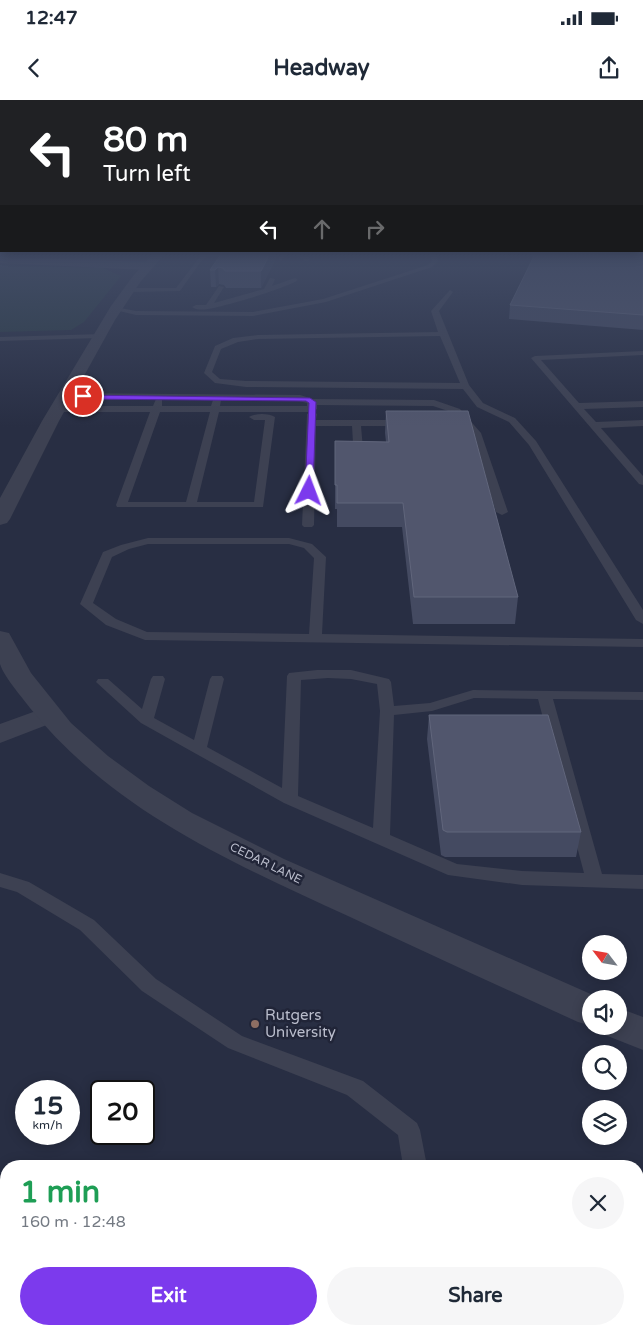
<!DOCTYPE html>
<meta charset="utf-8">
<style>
body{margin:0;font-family:"Varela Round",sans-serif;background:#f6f6f7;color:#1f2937;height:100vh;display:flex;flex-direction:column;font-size:19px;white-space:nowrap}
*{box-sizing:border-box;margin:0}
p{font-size:16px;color:#747a83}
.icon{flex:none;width:28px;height:28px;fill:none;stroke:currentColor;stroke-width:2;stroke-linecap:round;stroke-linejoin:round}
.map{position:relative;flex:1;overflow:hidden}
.details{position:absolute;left:0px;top:1060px;width:644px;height:175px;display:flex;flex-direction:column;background:#fff;border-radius:20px 20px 0 0;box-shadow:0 2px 12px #0003}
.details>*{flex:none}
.top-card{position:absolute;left:0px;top:0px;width:644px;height:152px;box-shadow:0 2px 12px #0003;background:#202124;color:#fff;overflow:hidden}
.needle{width:32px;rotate:301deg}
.buttons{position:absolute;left:582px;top:835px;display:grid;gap:10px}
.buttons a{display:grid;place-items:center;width:45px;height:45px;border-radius:50%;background:#fff;box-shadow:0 2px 12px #0003;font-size:25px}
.speed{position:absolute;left:15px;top:980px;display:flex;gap:10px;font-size:25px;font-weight:700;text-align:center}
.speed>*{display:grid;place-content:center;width:65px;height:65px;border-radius:50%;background:#fff;box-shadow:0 2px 12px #0003;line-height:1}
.speed small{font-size:12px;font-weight:400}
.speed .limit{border:2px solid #111;border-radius:8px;background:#fff;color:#111}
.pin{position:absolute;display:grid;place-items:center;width:42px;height:42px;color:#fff;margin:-21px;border:2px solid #fff;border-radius:50%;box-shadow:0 1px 5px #0007}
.me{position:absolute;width:55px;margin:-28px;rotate:3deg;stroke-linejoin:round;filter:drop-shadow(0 0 4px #0008)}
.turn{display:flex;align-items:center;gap:18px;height:105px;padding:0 20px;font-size:22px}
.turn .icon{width:65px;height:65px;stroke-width:2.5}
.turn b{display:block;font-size:35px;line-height:42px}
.lanes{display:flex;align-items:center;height:48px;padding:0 20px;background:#0003;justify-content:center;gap:25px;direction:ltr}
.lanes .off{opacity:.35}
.round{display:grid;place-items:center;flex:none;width:52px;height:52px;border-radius:26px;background:#f6f6f7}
.summary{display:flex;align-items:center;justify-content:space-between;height:85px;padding:0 20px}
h1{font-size:30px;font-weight:700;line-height:38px;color:#1e9e55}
.button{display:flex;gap:10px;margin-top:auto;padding:10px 20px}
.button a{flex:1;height:58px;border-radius:30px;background:#7c3aed;color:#fff;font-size:20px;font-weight:700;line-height:58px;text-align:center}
.button a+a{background:#f6f6f7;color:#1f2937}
.status{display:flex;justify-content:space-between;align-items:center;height:35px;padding:0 25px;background:#fff;direction:ltr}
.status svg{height:14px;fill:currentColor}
header{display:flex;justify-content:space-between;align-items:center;height:65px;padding:0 20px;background:#fff;font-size:22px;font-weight:700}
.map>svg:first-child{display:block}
.green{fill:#2a3b44}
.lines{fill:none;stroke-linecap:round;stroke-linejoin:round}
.service{fill:#3d4152;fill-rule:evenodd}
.minor{fill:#3d4152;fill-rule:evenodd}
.tertiary{fill:#3d4152;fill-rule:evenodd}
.wall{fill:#444a61}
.shaded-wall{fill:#333950}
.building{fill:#51566d;stroke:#61667c}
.route{fill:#7c3aed;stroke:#51269a}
.education-dot{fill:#8d6e63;stroke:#212538;stroke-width:2}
.labels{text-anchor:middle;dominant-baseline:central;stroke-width:5;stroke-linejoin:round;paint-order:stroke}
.street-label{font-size:12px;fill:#babdcc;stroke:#212538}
.near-poi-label{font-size:15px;fill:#babdcc;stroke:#212538;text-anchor:start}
</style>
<div class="status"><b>12:47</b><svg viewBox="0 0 49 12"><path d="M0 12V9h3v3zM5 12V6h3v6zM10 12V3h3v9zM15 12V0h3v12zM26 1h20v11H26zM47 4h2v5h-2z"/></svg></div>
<header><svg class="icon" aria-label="back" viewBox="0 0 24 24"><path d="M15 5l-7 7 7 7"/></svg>Headway<svg class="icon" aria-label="share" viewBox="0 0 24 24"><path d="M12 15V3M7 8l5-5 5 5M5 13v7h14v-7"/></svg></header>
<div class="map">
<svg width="643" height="1235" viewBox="0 0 643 1235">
<rect width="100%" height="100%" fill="#282e43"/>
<!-- green -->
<path class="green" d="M0 165 103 168 121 176 84 222 71 230 0 232Z"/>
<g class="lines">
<!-- service -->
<path class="service" d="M202 154H240L208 156 202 160 180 191 129 192 126 190 129 188H176Z
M281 154H287L281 161 278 159Z
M295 154 309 157 310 160 305 161Z
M430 154H436L438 161 432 167 326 202 253 216 136 215 111 209 115 207 136 211 253 212 323 199 428 165 432 161Z
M270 178 275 179 272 186 295 178 298 180C287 188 223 207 208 209 202 210 196 210 192 207L196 205H206L219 186 224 187 214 203 264 189Z
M450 190 453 192 439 211 469 285 483 303 515 318 536 341 643 510V524L636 520 529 345 509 322 477 307 463 289 246 287 215 283 204 273 215 246 233 238 258 235 438 232 431 211ZM440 236 460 283 246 281 220 279 212 272 221 249 238 242 258 239Z
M102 234V238H99L0 241V237Z
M643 251V255L541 260 579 303 643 301V307L584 309 596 322 643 320V326L601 328 643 376V385L639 384 531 258 535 256Z
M64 293 300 295 313 299 434 300 460 309 481 333 508 412 502 415 496 412 471 333 454 313 433 306 317 305V309L313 311 317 314 316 320H405L410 323 405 326H361L364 360 359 363 354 360 352 326H316L314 425 312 427H304L302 425 307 314 310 312H219L197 402H254L265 320H254L249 317C255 313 269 313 275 317L263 407H117L116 405 150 312H56L51 309 56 306H153L156 299 61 298V294ZM162 300H213L211 306H162ZM221 300 299 301 307 303V306H220ZM160 312H210L186 402H128Z
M148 438H289L312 444 326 457 322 534 643 539V547L145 540 106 525 80 504 103 452 121 445ZM148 444H289L304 448 314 458 309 534 147 532 116 519 93 503 112 457 129 449Z
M317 570H351L389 579 391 582 394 606 430 603 473 590 643 592V600L553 599 602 774 643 775V789L522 785 448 775 284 703 141 623 96 582 98 579H108L142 609 151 579 153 576H163L165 579 154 618 194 640 210 579 212 576H222L224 579 207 647 282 688 287 576 289 573ZM328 578 351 579 377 584 380 611 373 728 298 696 301 580ZM474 598 538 599 584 773 522 771 457 764 390 735 394 615 432 611Z
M0 773 29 782 94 820 156 879 242 936 363 981 417 1023 420 1030 427 1066H403L398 1035 347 995 228 948 142 891 80 830 17 792 0 787Z
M414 1229H440V1235H414Z"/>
<!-- minor -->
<path class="minor" d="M0 157 147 162 153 166 147 170 0 163Z
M47 607 57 609 61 615 57 621 0 643V624Z"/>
<!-- tertiary -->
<path class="tertiary" d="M153 154H165L141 181 115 220 59 321 10 419 7 423 0 425V398L42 321 111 206 133 176Z
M0 531 9 533 31 573 71 623 108 656 149 686 192 713 284 759 602 899H591L592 926 578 922C501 887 425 852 348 816 231 762 113 711 30 608 22 597 4 577 0 564 0 555 0 541 0 531Z
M619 908 643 917V950L605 935 601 926H619Z"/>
</g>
<!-- wall -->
<path class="wall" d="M221 154H276V158L261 188H226L224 185 219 184 216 187H211L210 170Z
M643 154V230L509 219 510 205Z
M386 311 518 497 515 524H413L402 427H337V409H335V341L386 342 385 333Z
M429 615 581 732 576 757H445L441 755 427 639Z"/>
<!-- shaded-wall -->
<path class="shaded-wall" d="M270 154H276V158L261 188V171Z
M218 167 219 184 216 187 215 170Z"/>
<!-- building -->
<path class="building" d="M221 154H270L261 171H225L223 168 218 167 215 170H210Z
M535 154 643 155V215L510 205Z
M386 311H468L518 497H414L403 403H337V385H335V341L389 342Z
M429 615H548L581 732H447L443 730Z"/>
<!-- sky -->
<linearGradient id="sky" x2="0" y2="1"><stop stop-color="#161925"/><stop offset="0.47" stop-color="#424c66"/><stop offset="1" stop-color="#424c66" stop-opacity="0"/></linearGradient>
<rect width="643" height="327" fill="url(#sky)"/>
<!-- route -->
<path class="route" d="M81 295 310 298 316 302 313 391 309 393 305 391 309 303 306 301 83 299 81 298Z"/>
<!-- markers -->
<circle class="education-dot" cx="255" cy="924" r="5"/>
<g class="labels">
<!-- street labels -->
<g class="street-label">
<text transform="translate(266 763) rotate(26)">CEDAR LANE</text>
</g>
<!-- near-poi labels -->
<g class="near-poi-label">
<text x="265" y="915">Rutgers<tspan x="265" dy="17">University</tspan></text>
</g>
</g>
</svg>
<div class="buttons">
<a><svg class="needle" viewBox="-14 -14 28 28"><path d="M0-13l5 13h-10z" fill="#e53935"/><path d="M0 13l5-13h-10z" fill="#747a83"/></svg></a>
<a><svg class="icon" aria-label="sound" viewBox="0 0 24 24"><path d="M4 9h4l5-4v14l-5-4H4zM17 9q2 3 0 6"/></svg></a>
<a><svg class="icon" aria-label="search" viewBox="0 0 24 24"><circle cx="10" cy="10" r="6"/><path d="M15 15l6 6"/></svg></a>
<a><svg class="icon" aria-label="layers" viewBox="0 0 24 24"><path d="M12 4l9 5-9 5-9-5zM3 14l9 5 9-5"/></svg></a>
</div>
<div class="speed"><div>15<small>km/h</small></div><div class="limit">20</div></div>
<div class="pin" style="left:83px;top:296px;background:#d93025"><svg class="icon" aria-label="arrive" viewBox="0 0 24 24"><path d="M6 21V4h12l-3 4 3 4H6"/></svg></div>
<svg class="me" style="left:309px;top:391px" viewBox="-20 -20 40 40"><path d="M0-17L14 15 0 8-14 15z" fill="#7c3aed" stroke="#fff" stroke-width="4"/></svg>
<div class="top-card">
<div class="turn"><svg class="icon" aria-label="left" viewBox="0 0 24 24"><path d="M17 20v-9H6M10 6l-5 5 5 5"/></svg><div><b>80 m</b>Turn left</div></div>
<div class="lanes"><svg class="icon" aria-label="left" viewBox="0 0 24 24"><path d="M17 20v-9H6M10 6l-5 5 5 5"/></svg><svg class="icon off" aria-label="ahead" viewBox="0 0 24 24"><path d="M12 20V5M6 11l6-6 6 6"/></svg><svg class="icon off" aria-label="right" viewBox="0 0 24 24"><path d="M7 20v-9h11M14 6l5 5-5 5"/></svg></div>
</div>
<section class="details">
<div class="summary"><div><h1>1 min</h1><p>160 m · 12:48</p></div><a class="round"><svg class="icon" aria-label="close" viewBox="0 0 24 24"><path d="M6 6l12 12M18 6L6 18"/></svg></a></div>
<div class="button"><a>Exit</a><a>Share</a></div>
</section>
</div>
